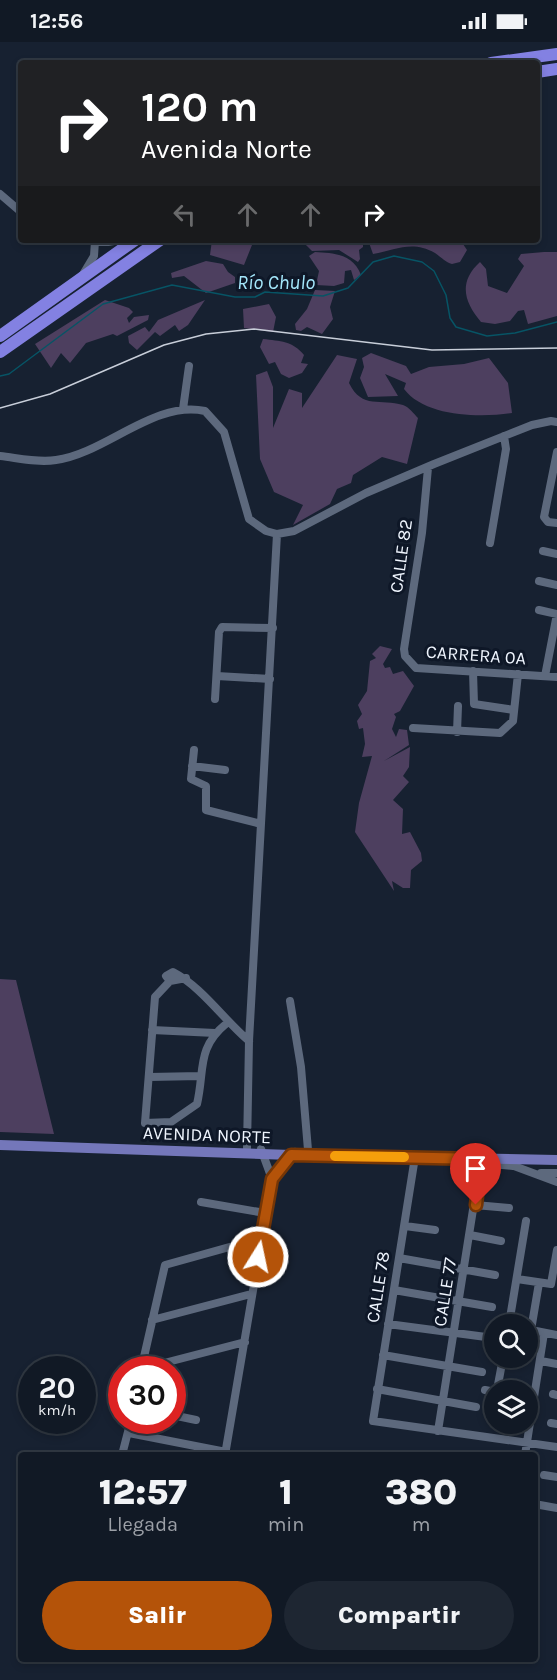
<!DOCTYPE html>
<html lang="es">
<meta charset="utf-8">
<style>
body{margin:0;font-family:Karla,sans-serif;background:#1e2632;color:#f1f3f6;height:100vh;display:flex;flex-direction:column;font-size:22px;white-space:nowrap}
*{box-sizing:border-box;margin:0}
p{font-size:20px;color:#9ca0a7}
.icon{flex:none;width:33px;height:33px;fill:none;stroke:currentColor;stroke-width:2;stroke-linecap:round;stroke-linejoin:round}
.map{position:relative;flex:1;overflow:hidden}
.panel{position:absolute;left:18px;top:1410px;width:520px;height:210px;display:flex;flex-direction:column;background:#111925;border-radius:6px;box-shadow:0 3px 9px #0003,0 0 0 2px #303842}
.panel>*{flex:none}
.guide{position:absolute;left:18px;top:18px;width:522px;height:183px;border-radius:6px;box-shadow:0 3px 9px #0003,0 0 0 2px #303842;background:#202124;color:#fff;overflow:hidden}
.tools{position:absolute;left:484px;top:1272px;display:grid;gap:12px}
.tools a{display:grid;place-items:center;width:54px;height:54px;border-radius:50%;background:#111925;box-shadow:0 3px 9px #0003,0 0 0 2px #303842;font-size:30px}
.speed{position:absolute;left:18px;top:1314px;display:flex;gap:12px;font-size:30px;font-weight:700;text-align:center}
.speed>*{display:grid;place-content:center;width:78px;height:78px;border-radius:50%;background:#111925;box-shadow:0 3px 9px #0003,0 0 0 2px #303842;line-height:1}
.speed small{font-size:15px;font-weight:400}
.speed .limit{border:9px solid #d22;background:#fff;color:#111}
.pin{position:absolute;display:grid;place-items:center;width:51px;height:51px;color:#fff;margin:-62px -26px;border-radius:50% 50% 50% 0;rotate:-45deg;box-shadow:0 0 6px #0007}
.pin .icon{rotate:45deg}
.me{position:absolute;width:66px;margin:-33px;rotate:10deg;stroke-linejoin:round;filter:drop-shadow(0 0 4px #0008)}
.turn{display:flex;align-items:center;gap:21px;height:126px;padding:0 24px;font-size:27px}
.turn .icon{width:78px;height:78px;stroke-width:2.5}
.turn b{display:block;font-size:42px;line-height:51px}
.lanes{display:flex;align-items:center;height:57px;padding:0 24px;background:#0003;justify-content:center;gap:30px;direction:ltr}
.lanes .off{opacity:.35}
.eta{display:flex;justify-content:space-evenly;align-items:center;height:102px;text-align:center}
.eta b{font-size:36px;font-weight:800;line-height:42px}
.action{display:flex;gap:12px;margin-top:auto;padding:12px 24px}
.action a{flex:1;height:69px;border-radius:36px;background:#b45309;color:#fff;font-size:24px;font-weight:800;line-height:69px;text-align:center}
.action a+a{background:#1e2632;color:#f1f3f6}
.status{display:flex;justify-content:space-between;align-items:center;height:42px;padding:0 30px;background:#111925;direction:ltr}
.status svg{height:16px;fill:currentColor}
.map>svg:first-child{display:block}
.green{fill:#4d3f5f}
.lines{fill:none;stroke-linecap:round;stroke-linejoin:round}
.stream{stroke:#075465;stroke-width:1.5}
.minor{stroke:#5d697d;stroke-width:8}
.major{stroke:#7477ba;stroke-width:10}
.highway{stroke:#8381e2;stroke-width:12}
.rail{stroke:#c8ced9;stroke-width:1.5}
.route-casing{stroke:#753606;stroke-width:15}
.route{stroke:#b45309;stroke-width:10}
.slow{stroke:#f59e0b;stroke-width:10}
.labels{text-anchor:middle;dominant-baseline:central;stroke-width:6;stroke-linejoin:round;paint-order:stroke}
.street-label{font-size:18px;fill:#eff5fe;stroke:#0e1727}
.water-label{font-size:20px;font-style:italic;fill:#a4e7fb;stroke:#0e1727}
</style>
<div class="status"><b>12:56</b><svg viewBox="0 0 49 12"><path d="M0 12V9h3v3zM5 12V6h3v6zM10 12V3h3v9zM15 12V0h3v12zM26 1h20v11H26zM47 4h2v5h-2z"/></svg></div>
<div class="map">
<svg width="557" height="1638" viewBox="0 0 557 1638">
<rect width="100%" height="100%" fill="#172131"/>
<!-- green -->
<path class="green" d="M212 198H254L244 223 210 213Z
M301 198H363V205L359 208 360 217 358 220 339 208 312 209Z
M368 198 461 199 467 208 460 220 452 222C445 220 441 215 435 211 412 198 396 208 373 212Z
M315 210C334 211 353 212 361 233L354 238 351 228 345 229 344 241 334 244 316 243 319 229 309 214Z
M544 210H557V274L528 282 524 268 518 269 510 279 495 282 481 280C464 260 458 240 480 220L486 227 488 244 507 251 524 224 518 217 521 212Z
M206 219 223 222 228 230 235 235V241L206 251 184 234 172 236 171 231Z
M315 248 335 249 330 265 333 277 322 292 307 285 301 289 296 288 295 282 307 267Z
M105 258 129 266 133 270 127 276 129 281 134 275 149 273 148 278 117 294 113 292 86 301 70 321 61 311 51 326 35 302Z
M205 258 188 283 179 289 175 283 160 294 155 290 137 308 129 301 128 294 145 285 149 290 158 278Z
M269 262 276 275 273 290 244 286 243 267Z
M263 297C280 299 293 299 304 313L301 321 308 322 302 331 289 336 281 332 275 320 269 322 260 305Z
M371 311 406 324 411 332 429 325 464 322 489 316 508 341 512 371C481 376 425 375 404 347L406 341 385 332 398 354 368 355 360 336 364 325 362 316Z
M337 313 357 317 349 341C362 368 381 356 403 363 409 365 414 372 418 376L407 422 382 415 353 433 351 441 337 447 330 462 293 483 303 463 274 450 260 417 256 333 267 329 273 345V386L289 347 302 351V366Z
M380 604 392 607 383 622 385 626 390 625 393 632 403 629 414 644 400 669 394 672 396 675 392 687 396 695 399 687 407 688 409 703 384 719 410 705 409 725 403 734 409 740 393 758 403 767 402 792 410 790 421 811 422 819 411 828 410 846H403L392 839 394 849 355 790 359 761 372 714 362 715 365 702 363 686 359 687 357 679 362 672 358 663 367 649 370 619 376 616 372 612Z
M0 937 16 938 54 1092 0 1090Z"/>
<g class="lines">
<!-- stream -->
<path class="stream" d="M0 334 9 332 103 262 172 243 235 255H255L265 250 323 254 348 246 373 220 394 214 422 220 434 229 446 253 450 276 456 285 487 294 515 291 557 280"/>
<!-- minor -->
<path class="minor" d="M0 152 21 170
M88 198 108 200 120 198
M82 234 94 214 95 199
M183 367 189 324
M557 410 544 475 548 480 557 481
M0 414C18 416 38 421 56 418 106 411 154 358 205 369L224 390 249 477 266 489 277 492 294 489 366 451 434 422 532 383 551 379 557 380
M428 426 422 491 404 607 405 614 416 626 557 635
M490 501 506 407 504 394
M543 509 557 512
M539 539 557 543
M539 568 557 572
M473 629 474 662 514 668
M217 634 270 637
M545 634 557 572
M215 657 219 590 222 585 273 586
M413 686 500 691 513 679 518 632
M457 690 458 664
M194 708 191 737 206 744V768L261 782
M192 724 225 728
M186 936 170 939 166 934 173 930C202 945 224 978 249 999
M170 939 155 955 145 1081 171 1080 197 1062C205 1028 196 1006 227 981
M290 959 301 1025 308 1108
M152 988 215 991
M149 1035 200 1034
M247 1106 249 999 277 492
M415 1115 373 1379 557 1405
M504 1117 514 1124 557 1140
M481 1121 513 1124
M541 1131H557
M272 1137 295 1110
M201 1160 265 1171
M475 1163 509 1166
M405 1184 435 1188
M470 1193 501 1199
M399 1216 495 1233
M517 1237 551 1242 557 1208
M539 1241 531 1288 557 1293
M394 1248 492 1265
M152 1278 251 1252
M388 1282 486 1295
M509 1282 526 1179
M383 1313 482 1330
M541 1319 557 1322
M141 1327 245 1300
M141 1328 165 1223 262 1196
M377 1347 476 1365
M485 1348 495 1350
M497 1348 503 1316
M553 1352 557 1353
M172 1373 196 1378
M551 1381 557 1382
M438 1389 481 1117
M129 1391 226 1410
M122 1413 131 1378
M225 1413 272 1137 261 1107
M525 1413 544 1291
M544 1433 557 1435
M540 1463 557 1466"/>
<!-- major -->
<path class="major" d="M0 1103 291 1113 557 1118"/>
<!-- highway -->
<path class="highway" d="M491 21 557 12
M537 30 557 27
M0 294 135 198
M0 310 160 198"/>
<!-- rail -->
<path class="rail" d="M0 366 50 352 164 303 206 292 254 287 432 308 557 306"/>
</g>
<g class="lines">
<!-- route casing -->
<g class="route-casing">
<path id="route" d="M258 1215 272 1137 291 1113 481 1117 476 1163"/>
</g>
<!-- route -->
<use href="#route" class="route"/>
<!-- slow -->
<path class="slow" d="M335 1114 404 1115"/>
</g>
<g class="labels">
<!-- street labels -->
<g class="street-label">
<text transform="translate(401 514) rotate(-82)">CALLE 82</text>
<text transform="translate(476 613) rotate(4)">CARRERA 0A</text>
<text transform="translate(207 1093) rotate(2)">AVENIDA NORTE</text>
<text transform="translate(378 1245) rotate(-81)">CALLE 78</text>
<text transform="translate(445 1250) rotate(-81)">CALLE 77</text>
</g>
<!-- water labels -->
<g class="water-label">
<text x="276" y="240">Río Chulo</text>
</g>
</g>
</svg>
<div class="tools">
<a><svg class="icon" aria-label="search" viewBox="0 0 24 24"><circle cx="10" cy="10" r="6"/><path d="M15 15l6 6"/></svg></a>
<a><svg class="icon" aria-label="layers" viewBox="0 0 24 24"><path d="M12 4l9 5-9 5-9-5zM3 14l9 5 9-5"/></svg></a>
</div>
<div class="speed"><div>20<small>km/h</small></div><div class="limit">30</div></div>
<div class="pin" style="left:476px;top:1163px;background:#d93025"><svg class="icon" aria-label="arrive" viewBox="0 0 24 24"><path d="M6 21V4h12l-3 4 3 4H6"/></svg></div>
<svg class="me" style="left:258px;top:1215px" viewBox="-20 -20 40 40"><circle r="17" fill="#b45309" stroke="#fff" stroke-width="3"/><path d="M0-11L8 9 0 5-8 9z" fill="#fff"/></svg>
<div class="guide">
<div class="turn"><svg class="icon" aria-label="right" viewBox="0 0 24 24"><path d="M7 20v-9h11M14 6l5 5-5 5"/></svg><div><b>120 m</b>Avenida Norte</div></div>
<div class="lanes"><svg class="icon off" aria-label="left" viewBox="0 0 24 24"><path d="M17 20v-9H6M10 6l-5 5 5 5"/></svg><svg class="icon off" aria-label="ahead" viewBox="0 0 24 24"><path d="M12 20V5M6 11l6-6 6 6"/></svg><svg class="icon off" aria-label="ahead" viewBox="0 0 24 24"><path d="M12 20V5M6 11l6-6 6 6"/></svg><svg class="icon" aria-label="right" viewBox="0 0 24 24"><path d="M7 20v-9h11M14 6l5 5-5 5"/></svg></div>
</div>
<section class="panel">
<div class="eta">
<div><b>12:57</b><p>Llegada</p></div>
<div><b>1</b><p>min</p></div>
<div><b>380</b><p>m</p></div>
</div>
<div class="action"><a>Salir</a><a>Compartir</a></div>
</section>
</div>
